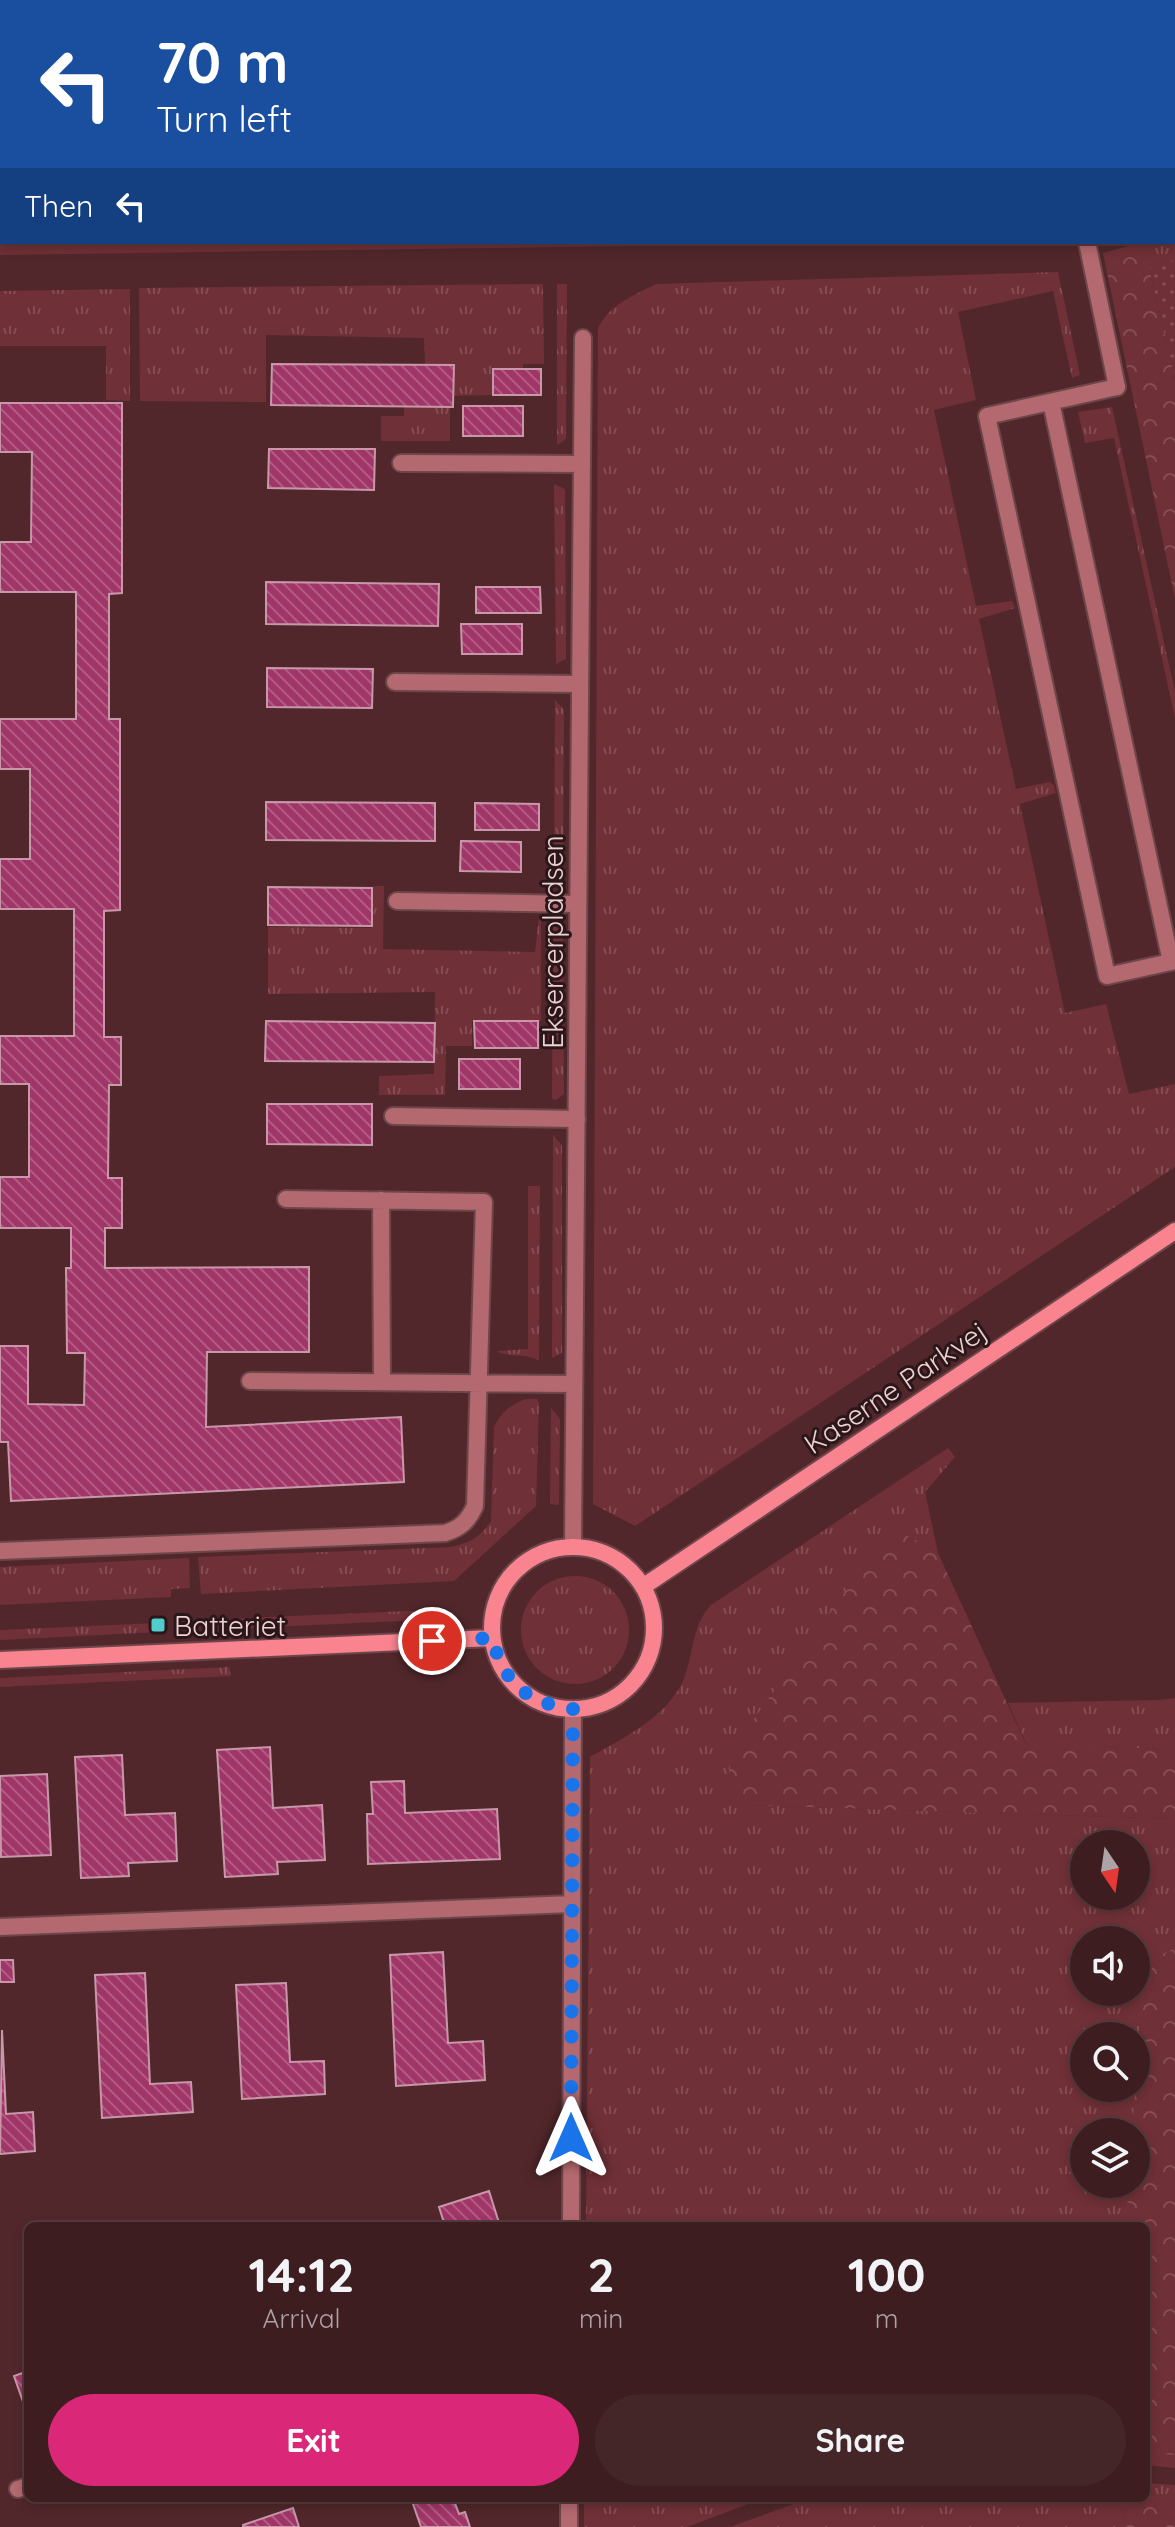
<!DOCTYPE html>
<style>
body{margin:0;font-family:Quicksand,sans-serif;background:#442629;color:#f1f3f6;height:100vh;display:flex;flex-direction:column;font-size:30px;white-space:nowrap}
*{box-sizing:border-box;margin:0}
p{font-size:26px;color:#ada2a5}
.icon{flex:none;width:44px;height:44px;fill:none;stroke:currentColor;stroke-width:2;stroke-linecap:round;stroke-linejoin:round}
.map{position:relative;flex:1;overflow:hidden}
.details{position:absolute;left:24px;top:2222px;width:1126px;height:280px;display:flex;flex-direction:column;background:#3d1d20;border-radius:12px;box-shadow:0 4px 12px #0003,0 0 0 2px #563b3e}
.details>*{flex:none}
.guide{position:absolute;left:0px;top:0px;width:1176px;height:244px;box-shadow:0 4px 12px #0003,0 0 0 2px #563b3e;background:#1a4fa0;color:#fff;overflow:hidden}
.needle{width:52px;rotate:167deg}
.fabs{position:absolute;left:1070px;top:1830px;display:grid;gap:16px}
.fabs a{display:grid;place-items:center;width:80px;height:80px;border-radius:50%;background:#3d1d20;box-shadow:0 4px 12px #0003,0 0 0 2px #563b3e;font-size:40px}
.pin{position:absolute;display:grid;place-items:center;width:68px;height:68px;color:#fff;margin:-34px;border:4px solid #fff;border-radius:50%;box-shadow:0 2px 8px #0007}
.me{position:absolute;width:88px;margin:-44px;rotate:0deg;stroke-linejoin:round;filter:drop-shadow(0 0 6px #0008)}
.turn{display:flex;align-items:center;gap:28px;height:168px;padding:0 24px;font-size:36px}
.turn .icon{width:104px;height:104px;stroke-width:2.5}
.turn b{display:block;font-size:56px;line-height:68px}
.then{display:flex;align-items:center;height:76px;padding:0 24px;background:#0003;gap:16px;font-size:30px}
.eta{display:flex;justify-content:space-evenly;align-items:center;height:136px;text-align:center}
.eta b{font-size:48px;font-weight:700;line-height:56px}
.action{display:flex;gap:16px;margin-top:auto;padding:16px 24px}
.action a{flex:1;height:92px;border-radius:48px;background:#db2777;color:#fff;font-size:32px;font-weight:700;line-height:92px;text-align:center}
.action a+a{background:#442629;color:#f1f3f6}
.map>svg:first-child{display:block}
.grass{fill:url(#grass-tufts);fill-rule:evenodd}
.forest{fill:url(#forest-crowns)}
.park{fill:url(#park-dots)}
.pitch{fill:#703037}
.building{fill:url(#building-back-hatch);stroke:#c898aa;stroke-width:2}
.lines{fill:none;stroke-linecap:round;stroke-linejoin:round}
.lane-casing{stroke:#6d4649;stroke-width:20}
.street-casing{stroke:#6d4649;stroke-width:20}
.secondary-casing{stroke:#6d4649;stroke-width:20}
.lane{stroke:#b3696f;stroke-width:16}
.street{stroke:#b3696f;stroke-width:16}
.secondary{stroke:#f9838f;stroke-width:16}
.route{stroke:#1a73e8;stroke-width:14;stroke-dasharray:0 25.2}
.poi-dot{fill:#52cdcd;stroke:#2b1719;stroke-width:3}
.labels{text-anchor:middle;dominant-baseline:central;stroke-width:6;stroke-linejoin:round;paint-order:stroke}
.street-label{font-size:28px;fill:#eed2d3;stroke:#2b1719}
.poi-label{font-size:28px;fill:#eed2d3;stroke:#2b1719;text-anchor:start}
</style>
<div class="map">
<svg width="1175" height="2527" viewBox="0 0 1175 2527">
<defs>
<pattern id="grass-tufts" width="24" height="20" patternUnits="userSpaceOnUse" patternTransform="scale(2)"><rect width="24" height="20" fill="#703037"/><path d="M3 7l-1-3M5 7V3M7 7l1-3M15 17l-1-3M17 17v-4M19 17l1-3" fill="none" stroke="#854d53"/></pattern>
<pattern id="forest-crowns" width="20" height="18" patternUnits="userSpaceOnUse" patternTransform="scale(2)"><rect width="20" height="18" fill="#703037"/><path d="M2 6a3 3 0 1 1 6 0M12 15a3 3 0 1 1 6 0" fill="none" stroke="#854d53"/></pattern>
<pattern id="park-dots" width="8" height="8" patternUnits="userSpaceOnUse" patternTransform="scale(2)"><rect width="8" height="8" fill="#703037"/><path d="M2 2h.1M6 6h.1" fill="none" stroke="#854d53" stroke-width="1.8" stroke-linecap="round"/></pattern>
<pattern id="building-back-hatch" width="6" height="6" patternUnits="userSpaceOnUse" patternTransform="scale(2)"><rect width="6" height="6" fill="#a03567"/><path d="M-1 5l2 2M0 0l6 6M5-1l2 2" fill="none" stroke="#b25b83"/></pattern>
</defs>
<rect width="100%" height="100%" fill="#51272b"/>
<!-- grass -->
<path class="grass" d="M1175 235V260L1149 266V242H1174Z
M1058 272 1080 375 1072 378 1053 291 958 312 976 400 934 410 976 606 1012 601 1015 608 979 619 1016 789 1049 782 1054 785 1056 793 1020 804 1065 1013 1106 1004 1129 1094 1175 1084V1167L635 1526 593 1504 598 328C610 304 633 296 656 284Z
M543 284 544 364H523V369H493V395L453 396 454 366 425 365 424 338 266 335V402L140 401 139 288Z
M557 284H567L566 439 557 445Z
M130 289V401L106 400V346H0V291Z
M404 407H450V441H381V416H404Z
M1112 407 1175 692V718L1114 438 1085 443 1078 412Z
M554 484 565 489 566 659 556 664Z
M555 700 564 710 563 879 554 884Z
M373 886H384L383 949 535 952 539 917 541 918V1021H472V1046H446L445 1095H379V1076L434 1074 435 992 268 994V927L372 928Z
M553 918 563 925 564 1094 556 1100 552 1099Z
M553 1135 562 1145V1353L552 1358Z
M528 1186H540L539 1361C526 1352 510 1359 497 1351L528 1349Z
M526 1399H537L539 1402 536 1506 454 1581 201 1594 198 1557 451 1547C470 1543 480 1537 491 1521L494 1427C502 1411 510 1405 526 1399Z
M551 1408 560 1419 559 1505 550 1504Z
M948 1448 955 1457 925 1492 938 1553 892 1527 747 1805 1175 1819V2468L1146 2465V2226H586L590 1757C624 1737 661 1721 681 1685 694 1660 690 1627 711 1605ZM1084 1844H1136V1896H1084ZM1084 1940H1136V1992H1084ZM1084 2036H1136V2088H1084ZM1084 2132H1136V2184H1084Z
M189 1558 190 1588 171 1589V1597L0 1605V1567Z
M521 1630a54 54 0 1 1 108 0a54 54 0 1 1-108 0Z
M407 1611H441L422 1620 226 1629 227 1619Z
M158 1623 159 1632 0 1640V1630Z
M229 1667 231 1676 0 1687V1678Z
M1175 1698V1762L1163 1749 1027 1745 1008 1703 1159 1700Z
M1146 2483 1175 2485V2506L1124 2505 1123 2527H730L810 2498H1146Z
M584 2498H764L687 2527H584Z"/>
<!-- forest -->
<path class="forest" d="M0 194 2 242H904L0 255Z
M1143 242H1149V266L1175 379V599L1103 253Z
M892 1527 938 1553 1026 1744 1163 1749 1175 1762V1819L746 1805 729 1774 733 1748Z
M1175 1948V2455L1146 2453V2226H1126L1129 2184H1136V2132H1132L1144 1963Z
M1124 2504 1175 2506V2527H1123Z"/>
<!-- park -->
<path class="park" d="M1175 260V379L1149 266Z"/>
<!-- pitch -->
<path class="pitch" d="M0 0H1013L2 2 0 213Z"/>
<!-- building -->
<path class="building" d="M672 0H751L742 2Z
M272 364 454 365 453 407 271 405Z
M493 369H541V395H493Z
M0 403H122V593L109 594V719H120V910L104 911V1037H121V1085H109L108 1178H122V1228H105V1268L309 1267V1352H207L206 1427 401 1417 404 1482 11 1501 8 1442H0V1346H28V1404L84 1405 85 1353H67L66 1268H71V1228H0V1177H29V1084H0V1036H74V909H0V859H30V769H0V719H76V592H0V542H31L32 452H0Z
M463 406H523V436H463Z
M269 449H375L374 490 268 488Z
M266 582 439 584 438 626 266 624Z
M476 587H540L541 613H476Z
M461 624H522V654H462Z
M267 668 373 669 372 708 267 707Z
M266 802 435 803V841L266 840Z
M475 803 539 804V830H475Z
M461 841 521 842V872L460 871Z
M268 887 372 888V926L268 925Z
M266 1021 435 1023 434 1062 265 1061Z
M474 1021H538V1048H475Z
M459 1059H520V1089H459Z
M267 1104H372V1145L267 1144Z
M270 1747 273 1808 322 1805 325 1860 277 1862 278 1874 225 1877 217 1750Z
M122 1755 125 1815 175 1813 177 1861 128 1863 129 1876 81 1878 75 1757Z
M47 1774 51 1855 1 1857 0 1776Z
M404 1781 405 1813 497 1809 500 1859 368 1864 367 1814H373L371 1782Z
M443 1952 448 2043 483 2041 485 2080 396 2086 390 1955Z
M0 1960H13L14 1982H0Z
M145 1973 150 2084 191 2082 193 2112 102 2118 95 1975Z
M286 1983 290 2062 324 2061 325 2094 242 2099 236 1985Z
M2 2030 6 2114 33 2112 35 2151 0 2154Z
M489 2191 500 2226H445L439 2207Z
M28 2371V2416L14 2376Z
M411 2498H453L459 2514 465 2512 470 2527H421Z
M293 2508 299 2527H243V2525Z"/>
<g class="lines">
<!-- lane casing -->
<g class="lane-casing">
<path id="lane" d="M1117 387 987 416 1107 976 1175 961
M1051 402 1171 962
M401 463 582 464
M395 682 580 684
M397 901 578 904
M393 1116 577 1119
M381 1200 382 1382
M250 1381 574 1384
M0 1551 445 1533C461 1528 468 1521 475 1506L484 1202 286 1199"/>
</g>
<!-- street casing -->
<g class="street-casing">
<path id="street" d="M1037 0V2
M1087 242 1117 387
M573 1546 583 338
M0 1927 572 1904
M571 2226 573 1709
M18 2489 28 2486
M569 2527V2498"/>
</g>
<!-- secondary casing -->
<g class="secondary-casing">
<path id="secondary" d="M492 1628a81 81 0 1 1 162 0a81 81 0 1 1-162 0Z
M644 1586 1175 1231
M0 1660 492 1638"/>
</g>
<!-- lane -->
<use href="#lane" class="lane"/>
<!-- street -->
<use href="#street" class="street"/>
<!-- secondary -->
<use href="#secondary" class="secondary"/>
</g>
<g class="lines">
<!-- route -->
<path class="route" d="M432 1641 492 1638C504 1683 526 1703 573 1709L571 2138"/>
</g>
<!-- markers -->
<rect class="poi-dot" x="150" y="1617" width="16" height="16" rx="4"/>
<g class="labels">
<!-- street labels -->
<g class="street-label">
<text transform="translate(552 942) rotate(-90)">Eksercerpladsen</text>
<text transform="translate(895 1387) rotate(-34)">Kaserne Parkvej</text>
</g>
<!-- poi labels -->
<g class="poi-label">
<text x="174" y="1625">Batteriet</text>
</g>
</g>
</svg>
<div class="fabs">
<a><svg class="needle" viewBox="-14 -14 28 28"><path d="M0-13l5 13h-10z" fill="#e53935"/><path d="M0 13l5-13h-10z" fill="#ada2a5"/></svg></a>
<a><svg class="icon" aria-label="sound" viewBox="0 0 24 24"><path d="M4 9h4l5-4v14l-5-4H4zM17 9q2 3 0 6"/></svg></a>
<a><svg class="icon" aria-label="search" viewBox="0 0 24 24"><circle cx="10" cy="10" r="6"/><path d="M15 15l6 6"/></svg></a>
<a><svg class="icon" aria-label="layers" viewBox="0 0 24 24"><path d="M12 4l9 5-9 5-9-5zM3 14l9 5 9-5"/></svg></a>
</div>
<div class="pin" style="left:432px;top:1641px;background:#d93025"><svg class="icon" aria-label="arrive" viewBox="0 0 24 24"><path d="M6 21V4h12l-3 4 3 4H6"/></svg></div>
<svg class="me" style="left:571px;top:2138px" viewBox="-20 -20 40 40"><path d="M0-17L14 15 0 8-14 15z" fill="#1a73e8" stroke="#fff" stroke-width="4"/></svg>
<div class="guide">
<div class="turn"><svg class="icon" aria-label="left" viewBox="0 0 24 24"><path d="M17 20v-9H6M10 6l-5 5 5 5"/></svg><div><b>70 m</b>Turn left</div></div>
<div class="then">Then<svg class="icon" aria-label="left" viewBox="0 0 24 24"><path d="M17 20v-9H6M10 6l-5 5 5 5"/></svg></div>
</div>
<section class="details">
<div class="eta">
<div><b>14:12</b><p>Arrival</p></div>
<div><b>2</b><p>min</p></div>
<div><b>100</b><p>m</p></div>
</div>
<div class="action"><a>Exit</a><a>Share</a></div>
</section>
</div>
